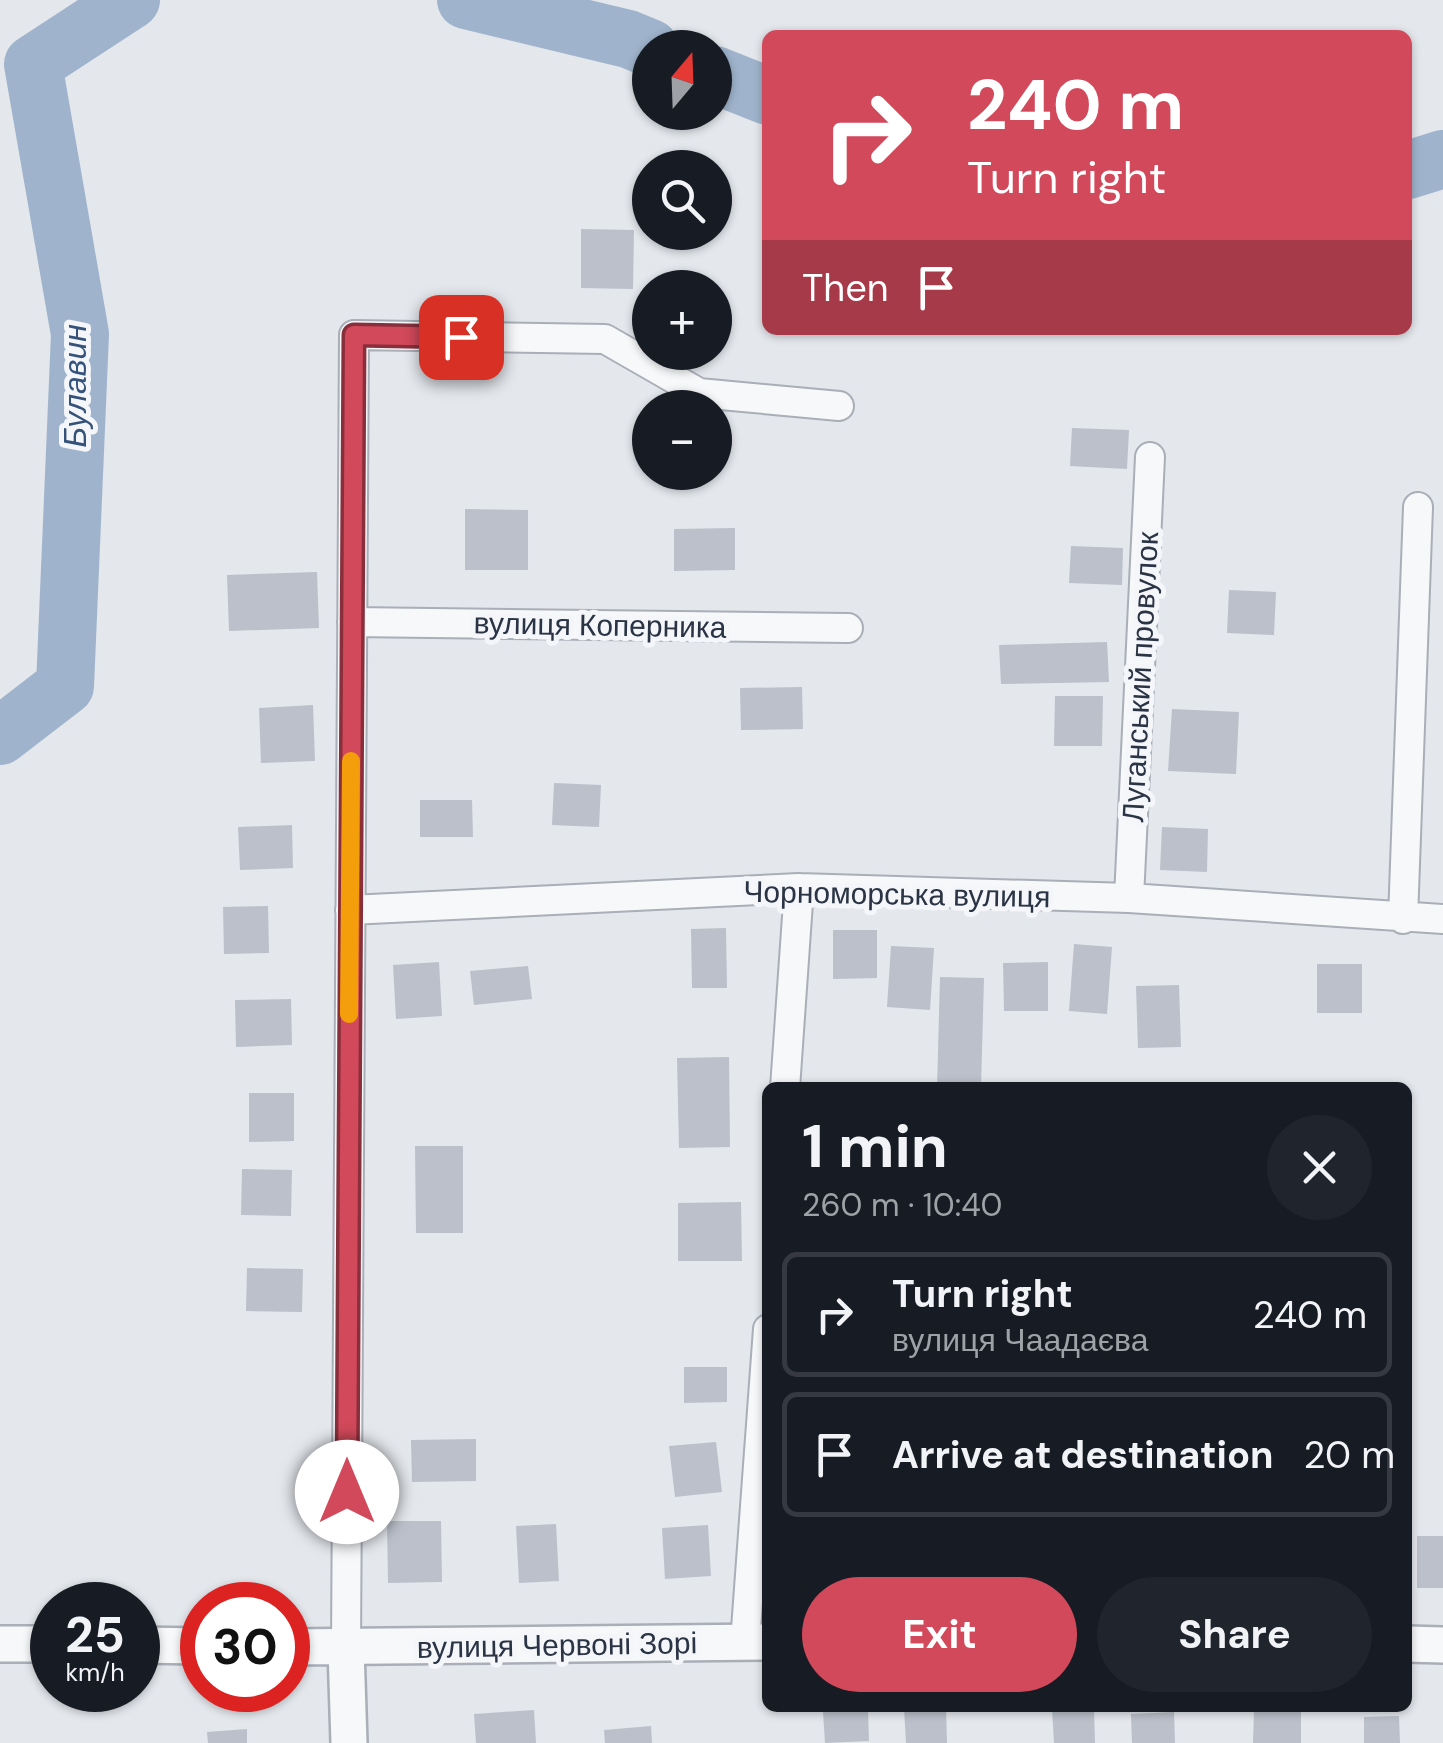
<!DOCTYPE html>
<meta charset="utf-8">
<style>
body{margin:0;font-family:"DM Sans",sans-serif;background:#20242c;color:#f1f3f6;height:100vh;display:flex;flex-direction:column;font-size:38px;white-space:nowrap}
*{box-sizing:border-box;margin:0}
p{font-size:32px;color:#9ea1a6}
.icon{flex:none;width:55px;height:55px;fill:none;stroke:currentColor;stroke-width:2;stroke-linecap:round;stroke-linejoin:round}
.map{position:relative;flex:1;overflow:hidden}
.sheet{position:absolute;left:762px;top:1082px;width:650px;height:630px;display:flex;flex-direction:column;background:#171b24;border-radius:15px;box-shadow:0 2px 8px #0004}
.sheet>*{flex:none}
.guide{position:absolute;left:762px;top:30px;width:650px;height:305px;border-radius:15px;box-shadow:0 2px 8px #0004;background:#d1495b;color:#fff;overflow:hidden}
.needle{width:65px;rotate:19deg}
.tools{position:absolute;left:632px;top:30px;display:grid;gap:20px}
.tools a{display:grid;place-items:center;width:100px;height:100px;border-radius:50%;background:#171b24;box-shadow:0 2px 8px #0004;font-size:50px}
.speed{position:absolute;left:30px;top:1582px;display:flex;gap:20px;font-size:50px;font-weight:700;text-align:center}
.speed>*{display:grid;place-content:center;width:130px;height:130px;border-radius:50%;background:#171b24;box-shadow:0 2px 8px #0004;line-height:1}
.speed small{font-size:25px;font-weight:400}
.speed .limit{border:15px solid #d22;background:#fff;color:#111}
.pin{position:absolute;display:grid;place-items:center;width:85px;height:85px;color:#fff;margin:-42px;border-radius:20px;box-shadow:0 5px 15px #0006}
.me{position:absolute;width:110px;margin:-55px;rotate:0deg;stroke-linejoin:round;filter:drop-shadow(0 0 8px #0008)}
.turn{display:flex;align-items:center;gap:35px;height:210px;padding:0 40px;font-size:45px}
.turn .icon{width:130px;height:130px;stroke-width:2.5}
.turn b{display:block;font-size:70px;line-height:85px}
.then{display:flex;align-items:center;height:95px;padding:0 40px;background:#0003;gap:20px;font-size:38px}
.round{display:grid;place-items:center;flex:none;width:105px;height:105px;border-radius:52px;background:#20242c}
.headline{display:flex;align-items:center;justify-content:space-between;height:170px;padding:0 40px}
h1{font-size:60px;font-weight:700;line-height:75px}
.primary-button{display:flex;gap:20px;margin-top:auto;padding:20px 40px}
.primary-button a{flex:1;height:115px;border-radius:60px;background:#d1495b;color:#fff;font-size:40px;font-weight:700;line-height:115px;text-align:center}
.primary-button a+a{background:#20242c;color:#f1f3f6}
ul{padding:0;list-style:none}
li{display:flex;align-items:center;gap:30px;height:125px;margin:0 20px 15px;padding:0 20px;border:5px solid #363941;border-radius:15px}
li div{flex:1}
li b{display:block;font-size:38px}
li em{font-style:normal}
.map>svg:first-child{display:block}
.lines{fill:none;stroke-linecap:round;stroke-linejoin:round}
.river{stroke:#9fb4cc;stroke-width:58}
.building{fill:#bbc0ca}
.minor-casing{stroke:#a9aeb7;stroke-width:32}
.tertiary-casing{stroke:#a9aeb7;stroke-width:40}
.minor{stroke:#f7f8fa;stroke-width:28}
.tertiary{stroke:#f7f8fa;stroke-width:35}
.route-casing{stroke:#882f3b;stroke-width:25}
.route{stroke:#d1495b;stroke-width:18}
.slow{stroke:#f59e0b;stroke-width:18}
.labels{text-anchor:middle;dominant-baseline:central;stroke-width:10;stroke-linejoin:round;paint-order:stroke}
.street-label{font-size:30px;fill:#2b3445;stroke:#f4f6f9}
.water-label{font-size:32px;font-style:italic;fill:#34527a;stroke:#f4f6f9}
</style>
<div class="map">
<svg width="1443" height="1743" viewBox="0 0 1443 1743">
<rect width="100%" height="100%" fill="#e4e7ec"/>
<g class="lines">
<!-- river -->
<path class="river" d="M466 0 628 39 650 48
M715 75 768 96
M1408 170 1443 159
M0 736 65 686 80 334 33 64 131 0"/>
</g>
<!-- building -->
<path class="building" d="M581 229 634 230 633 289 581 288Z
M1072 428 1129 430 1127 469 1070 466Z
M465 509 528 510V570H465Z
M735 528V570L674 571V529Z
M1071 546 1123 548 1122 585 1069 583Z
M317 572 319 628 229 631 227 575Z
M1229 590 1276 592 1274 635 1227 633Z
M1107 642 1109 682 1001 684 999 645Z
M802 687 803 729 741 730 740 688Z
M1055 696H1103L1102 746H1054Z
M313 705 315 761 261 763 259 708Z
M1172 709 1239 712 1236 774 1168 771Z
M554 783 601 785 599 827 552 825Z
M420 800H472L473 837H420Z
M292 825 293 868 240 870 238 827Z
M1162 827 1208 829 1207 872 1160 870Z
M268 906 269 953 224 954 223 907Z
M726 928 727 988H692L691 929Z
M833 930H877V978L833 979Z
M1074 944 1112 947 1107 1014 1069 1011Z
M891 946 934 948 930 1010 887 1007Z
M439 962 442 1016 396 1019 393 965Z
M1048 962V1011H1004L1003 963Z
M1317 964H1362V1013H1317Z
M528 966 532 999 474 1005 470 971Z
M940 977 984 978 981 1088H937Z
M1179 985 1181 1047 1138 1048 1136 986Z
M291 999 292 1045 236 1047 235 1000Z
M729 1057 730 1147 679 1148 677 1058Z
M249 1093H294V1141L249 1142Z
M415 1146H463V1233H416Z
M242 1169 292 1170 291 1216 241 1215Z
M741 1202 742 1261H678V1203Z
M247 1268 303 1269 302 1312 246 1311Z
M684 1367H727V1402L684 1403Z
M476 1439V1481L412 1482 411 1440Z
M716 1442 722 1492 675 1497 669 1446Z
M387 1521H441L442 1582 388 1583Z
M556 1524 559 1581 519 1583 516 1526Z
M708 1525 711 1576 665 1579 662 1528Z
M1417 1536H1443V1588H1417Z
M904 1708H946L947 1743H906Z
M1052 1708H1094L1095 1743H1054Z
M534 1710 536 1743H476L474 1714Z
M868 1710 869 1741 825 1743 823 1712Z
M1254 1710H1301V1743H1253Z
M1174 1712 1175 1743H1132L1131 1714Z
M1399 1716 1400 1743H1364V1717Z
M651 1726 652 1743H605L604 1730Z
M247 1729V1743H208L207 1732Z"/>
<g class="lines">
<!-- minor casing -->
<g class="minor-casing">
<path id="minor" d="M352 622 848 628
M1129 898 1150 457
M350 910 799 888 1129 898 1443 919
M1403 919 1418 507
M785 1088 799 888
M745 1643 768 1329
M346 1648 354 335 605 339 699 393 839 406"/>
</g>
<!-- tertiary casing -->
<g class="tertiary-casing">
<path id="tertiary" d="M0 1644H52
M1408 1644 1443 1645
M138 1645 202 1646
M288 1647 768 1642
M346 1648 349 1743"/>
</g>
<!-- minor -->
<use href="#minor" class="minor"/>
<!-- tertiary -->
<use href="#tertiary" class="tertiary"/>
</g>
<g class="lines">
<!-- route casing -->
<g class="route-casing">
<path id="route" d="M347 1492 354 335 461 337"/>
</g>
<!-- route -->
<use href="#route" class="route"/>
<!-- slow -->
<path class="slow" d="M349 1014 351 761"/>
</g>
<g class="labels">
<!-- street labels -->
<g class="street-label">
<text transform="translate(600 625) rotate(1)">вулиця Коперника</text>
<text transform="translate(1140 677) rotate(-87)">Луганський провулок</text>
<text transform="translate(897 894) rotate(1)">Чорноморська вулиця</text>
<text transform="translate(557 1645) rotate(-1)">вулиця Червоні Зорі</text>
</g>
<!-- water labels -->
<g class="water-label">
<text transform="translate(75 386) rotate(-90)">Булавин</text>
</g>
</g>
</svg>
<div class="tools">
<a><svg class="needle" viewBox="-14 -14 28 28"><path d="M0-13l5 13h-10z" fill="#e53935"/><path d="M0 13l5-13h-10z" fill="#9ea1a6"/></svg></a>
<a><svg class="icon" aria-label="search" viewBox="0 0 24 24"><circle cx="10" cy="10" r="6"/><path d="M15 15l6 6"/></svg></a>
<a>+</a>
<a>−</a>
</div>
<div class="speed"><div>25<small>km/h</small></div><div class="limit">30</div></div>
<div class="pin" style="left:461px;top:337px;background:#d93025"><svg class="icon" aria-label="arrive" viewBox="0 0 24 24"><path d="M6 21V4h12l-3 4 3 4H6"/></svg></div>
<svg class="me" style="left:347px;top:1492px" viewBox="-20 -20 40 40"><circle r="19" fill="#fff"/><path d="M0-13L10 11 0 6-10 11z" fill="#d1495b"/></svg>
<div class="guide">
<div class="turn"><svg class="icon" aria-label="right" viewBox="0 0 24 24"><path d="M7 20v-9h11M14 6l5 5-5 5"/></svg><div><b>240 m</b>Turn right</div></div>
<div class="then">Then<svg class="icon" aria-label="arrive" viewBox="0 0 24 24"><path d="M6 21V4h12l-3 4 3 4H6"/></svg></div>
</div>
<section class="sheet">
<div class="headline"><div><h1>1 min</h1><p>260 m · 10:40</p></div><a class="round"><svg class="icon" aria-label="close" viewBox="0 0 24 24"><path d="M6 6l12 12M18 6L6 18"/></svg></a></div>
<ul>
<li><svg class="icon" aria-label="right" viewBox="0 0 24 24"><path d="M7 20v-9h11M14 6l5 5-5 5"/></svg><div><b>Turn right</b><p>вулиця Чаадаєва</p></div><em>240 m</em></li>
<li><svg class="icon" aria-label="arrive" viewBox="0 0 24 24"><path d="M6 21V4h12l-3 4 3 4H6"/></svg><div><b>Arrive at destination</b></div><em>20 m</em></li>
</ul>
<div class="primary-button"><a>Exit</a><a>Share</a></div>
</section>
</div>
